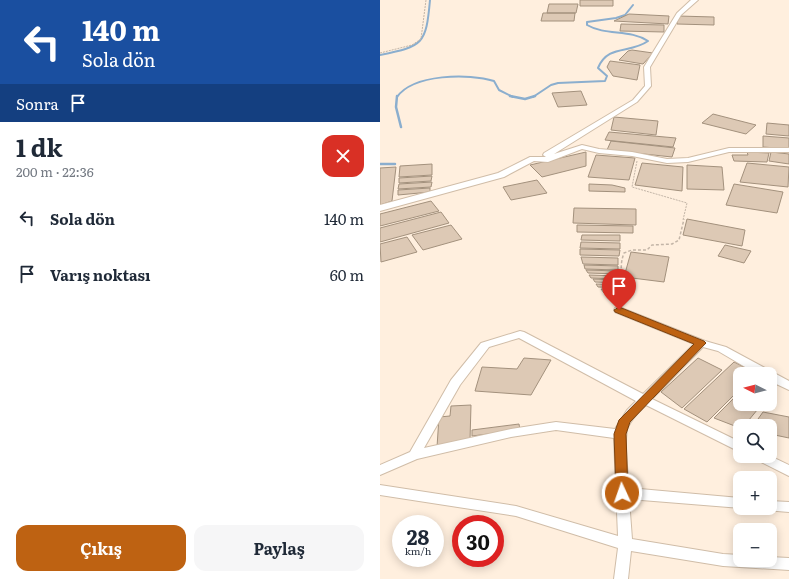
<!DOCTYPE html>
<html lang="tr">
<meta charset="utf-8">
<style>
body{margin:0;font-family:Literata,serif;background:#f6f6f7;color:#1f2937;height:100vh;display:flex;flex-direction:column;font-size:15px;white-space:nowrap}
*{box-sizing:border-box;margin:0}
p{font-size:13px;color:#747a83}
.icon{flex:none;width:22px;height:22px;fill:none;stroke:currentColor;stroke-width:2;stroke-linecap:round;stroke-linejoin:round}
.map{position:relative;flex:1;overflow:hidden}
.drawer{display:flex;flex-direction:column;background:#fff;width:380px}
.drawer>*{flex:none}
.banner{background:#1a4fa0;color:#fff;overflow:hidden}
.needle{width:26px;rotate:276deg}
.controls{position:absolute;left:353px;top:367px;display:grid;gap:8px}
.controls a{display:grid;place-items:center;width:44px;height:44px;border-radius:8px;background:#fff;box-shadow:0 2px 10px #0003;font-size:20px}
.speed{position:absolute;left:12px;top:515px;display:flex;gap:8px;font-size:20px;font-weight:700;text-align:center}
.speed>*{display:grid;place-content:center;width:52px;height:52px;border-radius:50%;background:#fff;box-shadow:0 2px 10px #0003;line-height:1}
.speed small{font-size:10px;font-weight:400}
.speed .limit{border:6px solid #d22;background:#fff;color:#111}
.pin{position:absolute;display:grid;place-items:center;width:34px;height:34px;color:#fff;margin:-41px -17px;border-radius:50% 50% 50% 0;rotate:-45deg;box-shadow:0 0 4px #0007}
.pin .icon{rotate:45deg}
.me{position:absolute;width:44px;margin:-22px;rotate:357deg;stroke-linejoin:round;filter:drop-shadow(0 0 3px #0008)}
.turn{display:flex;align-items:center;gap:14px;height:84px;padding:0 16px;font-size:18px}
.turn .icon{width:52px;height:52px;stroke-width:2.5}
.turn b{display:block;font-size:28px;line-height:34px}
.then{display:flex;align-items:center;height:38px;padding:0 16px;background:#0003;gap:8px;font-size:15px}
.round{display:grid;place-items:center;flex:none;width:42px;height:42px;border-radius:12px;background:#f6f6f7}
.headline{display:flex;align-items:center;justify-content:space-between;height:68px;padding:0 16px}
h1{font-size:24px;font-weight:700;line-height:30px}
.button{display:flex;gap:8px;margin-top:auto;padding:8px 16px}
.button a{flex:1;height:46px;border-radius:12px;background:#be6212;color:#fff;font-size:16px;font-weight:700;line-height:46px;text-align:center}
.button a+a{background:#f6f6f7;color:#1f2937}
ul{padding:0;list-style:none}
li{display:flex;align-items:center;gap:12px;height:56px;padding:0 16px}
li div{flex:1}
li b{display:block;font-size:15px}
li em{font-style:normal}
main{display:flex;flex:1;min-height:0}
.map>svg:first-child{display:block}
.lines{fill:none;stroke-linecap:round;stroke-linejoin:round}
.stream-far1{stroke:#8baece;stroke-width:2}
.stream{stroke:#8baece;stroke-width:2.5}
.building{fill:#ddc9b5;stroke:#a3917d}
.street-casing{stroke:#d0bda8;stroke-width:2}
.path-far1{stroke:#c3b5a7;stroke-width:1;stroke-dasharray:2 1;stroke-linecap:butt}
.path{stroke:#c3b5a7;stroke-width:1.5;stroke-dasharray:3 2;stroke-linecap:butt}
.street{fill:#fff;fill-rule:evenodd}
.route{fill:#be6212;stroke:#7c400c}
</style>
<main>
<section class="drawer">
<div class="banner">
<div class="turn"><svg class="icon" aria-label="left" viewBox="0 0 24 24"><path d="M17 20v-9H6M10 6l-5 5 5 5"/></svg><div><b>140 m</b>Sola dön</div></div>
<div class="then">Sonra<svg class="icon" aria-label="arrive" viewBox="0 0 24 24"><path d="M6 21V4h12l-3 4 3 4H6"/></svg></div>
</div>
<div class="headline"><div><h1>1 dk</h1><p>200 m · 22:36</p></div><a class="round" style="background:#d93025;color:#fff"><svg class="icon" aria-label="close" viewBox="0 0 24 24"><path d="M6 6l12 12M18 6L6 18"/></svg></a></div>
<ul>
<li><svg class="icon" aria-label="left" viewBox="0 0 24 24"><path d="M17 20v-9H6M10 6l-5 5 5 5"/></svg><div><b>Sola dön</b></div><em>140 m</em></li>
<li><svg class="icon" aria-label="arrive" viewBox="0 0 24 24"><path d="M6 21V4h12l-3 4 3 4H6"/></svg><div><b>Varış noktası</b></div><em>60 m</em></li>
</ul>
<div class="button"><a>Çıkış</a><a>Paylaş</a></div>
</section>
<div class="map">
<svg width="409" height="579" viewBox="0 0 409 579">
<rect width="100%" height="100%" fill="#ffefde"/>
<g class="lines">
<!-- stream-far1 -->
<path class="stream-far1" d="M0 55C43 46 46 45 50 0
M17 97C33 74 89 73 114 81L119 90 133 97
M153 97 171 85 178 83 225 81 227 76 218 68C228 44 250 54 268 41 250 29 226 36 207 25V22L236 18 245 15 253 5"/>
<!-- stream -->
<path class="stream" d="M17 96 16 107 21 127
M130 96 145 99 155 96
M0 164H15"/>
</g>
<!-- building -->
<path class="building" d="M200 0H233V6H200Z
M169 4H198L196 13H167Z
M163 13H195L194 21H161Z
M249 14 289 16 288 24 234 21Z
M298 16 334 17V25L297 24Z
M241 24 284 25V32L240 31Z
M252 50 273 53 263 64 239 60 248 51Z
M230 61 260 65 257 80 233 76 227 67Z
M201 91 207 105 178 107 172 93Z
M333 114 376 125 366 134 322 123Z
M234 117 278 121 276 135 231 130Z
M387 123 409 125V136L386 134Z
M229 132 296 138 293 147 225 140Z
M383 136 409 138V149L383 147Z
M231 141 295 148 292 157 227 150Z
M206 152V166L162 177 150 165Z
M367 152 389 153 387 162 354 161 352 155H368Z
M391 152 409 154V164L389 161Z
M216 155 255 158 249 180 208 177Z
M262 163 303 167 302 191 255 185Z
M367 163 409 167 408 187 360 182Z
M52 164V175L19 177 20 166Z
M307 165 342 167 344 190 307 189Z
M16 167 12 201 0 205V168Z
M52 176 51 181 19 183V178Z
M157 180 167 193 131 200 123 187Z
M52 182 51 187 18 189 19 184Z
M209 184 232 185 245 188V192L209 191Z
M354 184 403 192 397 213 346 205Z
M50 188V192L18 195V190Z
M51 201 59 211 0 226V214Z
M194 208 256 209V225L193 223Z
M61 212 69 223 0 242V228Z
M307 219 365 230 362 246 303 235Z
M71 225 82 239 43 250 32 235Z
M197 225 253 226V233L197 232Z
M202 235H240V241L201 240Z
M27 237 37 252 1 262 0 244Z
M201 242 240 243V249L200 248Z
M345 245 371 251 364 263 338 256Z
M200 249 240 250 239 256 200 255Z
M251 252 289 257 284 282 244 277Z
M201 257 238 258V265L203 264Z
M204 265 238 266V270L205 269Z
M206 270 238 271V274L208 273Z
M209 275 238 276 237 279 211 278Z
M213 279 238 280 240 283 215 282Z
M216 284 241 285 243 288 218 287Z
M221 289 243 290 242 293H224Z
M226 294 242 295 240 298H230Z
M144 358 171 360 151 395 95 391 102 367 137 369Z
M318 358 342 370 302 408 281 392Z
M354 362 376 373 360 374V389L327 422 304 409Z
M390 380 398 384 390 394Z
M360 392V404H382L364 426H360V428L334 418Z
M91 405 90 440 57 447 59 417 70 416 71 406Z
M383 412 409 417V438L390 434V426H373Z
M139 424 140 430 92 436V430Z"/>
<g class="lines">
<!-- street casing -->
<g class="street-casing">
<path id="street" d="M311 0H318L301 15 270 67 271 86 257 102 174 154 202 145 219 149 252 152 287 159 308 158 349 148H409V152H349L308 162 287 163 252 156 219 153 202 149 168 162 154 161 124 177 0 211V205L118 173 150 157H166L163 155 164 153 253 100 265 86 264 67 297 13Z
M239 307 325 341 346 347 409 381V390L390 381V374H377L338 351 323 347 272 399 360 442V452L266 405C259 412 252 418 248 427 243 437 248 475 249 488L360 498 361 508 249 499 252 539 343 554 360 555V560H390V557L409 558V570L343 566 251 551 248 579H234L238 548 136 516 0 495V485L136 506 238 536 234 438 176 430 131 437 37 459 0 475V465L30 452 71 380 101 343 140 331 144 332 263 394 314 344 235 312 234 310 235 308ZM139 338 256 401 247 410 235 429 176 422 131 429 44 448 80 385 109 347Z
M373 456H390L409 465V476L375 459Z
M390 501 409 502V512L385 510 384 508H390Z"/>
</g>
<!-- path-far1 -->
<path class="path-far1" d="M0 53 32 45 41 39 46 0
M257 161 252 187 307 203 303 220"/>
<!-- path -->
<path class="path" d="M241 303C246 285 237 271 244 253L252 250H267L272 245 292 244 299 240 304 219"/>
<!-- street -->
<use href="#street" class="street"/>
</g>
<!-- route -->
<path class="route" d="M239 307 324 341 326 343 250 422 246 434 248 493 247 497 242 498 238 497 236 493 234 434 239 420 314 344 235 312 234 310Z"/>
</svg>
<div class="controls">
<a><svg class="needle" viewBox="-14 -14 28 28"><path d="M0-13l5 13h-10z" fill="#e53935"/><path d="M0 13l5-13h-10z" fill="#747a83"/></svg></a>
<a><svg class="icon" aria-label="search" viewBox="0 0 24 24"><circle cx="10" cy="10" r="6"/><path d="M15 15l6 6"/></svg></a>
<a>+</a>
<a>−</a>
</div>
<div class="speed"><div>28<small>km/h</small></div><div class="limit">30</div></div>
<div class="pin" style="left:239px;top:310px;background:#d93025"><svg class="icon" aria-label="arrive" viewBox="0 0 24 24"><path d="M6 21V4h12l-3 4 3 4H6"/></svg></div>
<svg class="me" style="left:242px;top:493px" viewBox="-20 -20 40 40"><circle r="17" fill="#be6212" stroke="#fff" stroke-width="3"/><path d="M0-11L8 9 0 5-8 9z" fill="#fff"/></svg>
</div>
</main>
